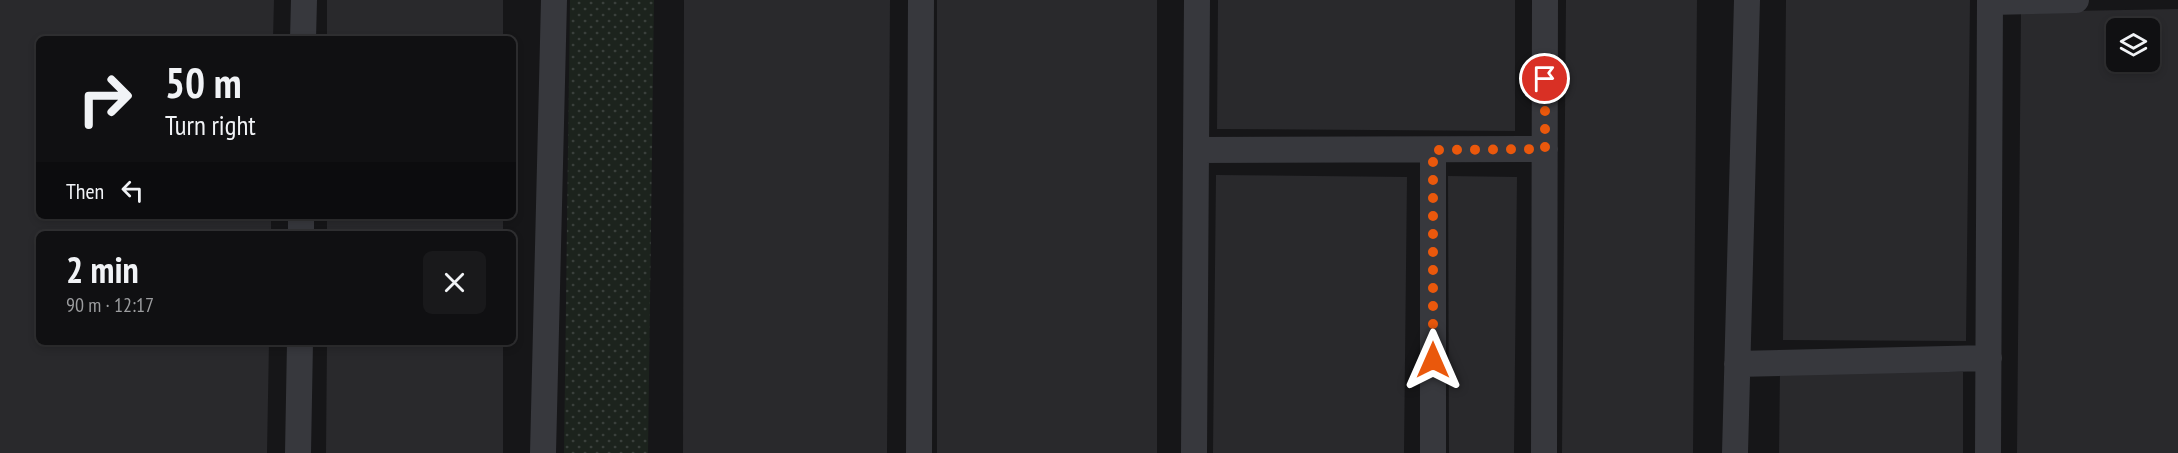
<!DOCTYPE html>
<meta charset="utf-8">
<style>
body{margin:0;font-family:"PT Sans Narrow",sans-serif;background:#19191b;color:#f1f3f6;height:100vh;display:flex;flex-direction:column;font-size:22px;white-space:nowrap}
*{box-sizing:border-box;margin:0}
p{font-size:20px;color:#9c9d9f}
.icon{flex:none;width:33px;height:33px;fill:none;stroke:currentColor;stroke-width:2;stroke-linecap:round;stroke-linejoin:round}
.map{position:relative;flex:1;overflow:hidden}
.panel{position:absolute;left:36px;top:231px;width:480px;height:114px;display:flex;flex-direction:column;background:#101012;border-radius:9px;box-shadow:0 3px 9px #0003,0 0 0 2px #303032}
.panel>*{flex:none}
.top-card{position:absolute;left:36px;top:36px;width:480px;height:183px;border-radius:9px;box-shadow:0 3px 9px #0003,0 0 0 2px #303032;background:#101012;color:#f1f3f6;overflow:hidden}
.controls{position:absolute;left:2106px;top:18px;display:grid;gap:12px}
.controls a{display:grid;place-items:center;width:54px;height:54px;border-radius:9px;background:#101012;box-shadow:0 3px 9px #0003,0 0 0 2px #303032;font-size:30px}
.pin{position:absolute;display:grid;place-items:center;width:51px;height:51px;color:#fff;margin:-26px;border:3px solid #fff;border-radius:50%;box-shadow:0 2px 6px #0007}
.me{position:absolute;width:66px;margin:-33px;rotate:0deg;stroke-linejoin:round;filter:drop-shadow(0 0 4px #0008)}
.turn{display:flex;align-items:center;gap:21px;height:126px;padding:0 30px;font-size:27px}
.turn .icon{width:78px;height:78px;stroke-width:2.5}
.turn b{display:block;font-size:42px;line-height:51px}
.then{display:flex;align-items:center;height:57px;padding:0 30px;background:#0003;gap:12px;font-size:22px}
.round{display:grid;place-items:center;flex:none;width:63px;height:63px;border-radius:9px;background:#19191b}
.overview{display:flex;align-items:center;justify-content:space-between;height:102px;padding:0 30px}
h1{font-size:36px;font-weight:600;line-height:45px}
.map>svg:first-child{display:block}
.garden{fill:url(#garden-dots)}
.building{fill:#29292c;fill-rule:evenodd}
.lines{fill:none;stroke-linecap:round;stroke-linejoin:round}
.minor{stroke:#37383d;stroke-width:26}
.route{stroke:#ea580c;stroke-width:10;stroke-dasharray:0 18}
</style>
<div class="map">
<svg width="2178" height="453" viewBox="0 0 2178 453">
<defs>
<pattern id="garden-dots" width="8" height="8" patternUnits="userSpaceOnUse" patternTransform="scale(1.5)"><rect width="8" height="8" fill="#1c231d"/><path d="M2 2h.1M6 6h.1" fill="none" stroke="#3a403c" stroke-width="1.8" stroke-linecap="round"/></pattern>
</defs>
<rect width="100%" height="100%" fill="#161618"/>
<!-- garden -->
<path class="garden" d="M570 0H654L648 453H564Z"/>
<!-- building -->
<path class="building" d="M0 0H274L273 39H39V216H271V234H39V342H269L267 453H0Z
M327 0H503V39H327Z
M684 0H890L887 453H683Z
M937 0H1157V453H937Z
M1218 0H1515V131L1217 129Z
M1566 0H1697L1693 453H1562Z
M1786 0H1970L1966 341 1783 340Z
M2178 9V453H2017L2021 12ZM2116 28H2150V62H2116Z
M1216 175 1407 177 1404 453H1213Z
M1448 176 1517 177 1514 453H1449Z
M327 216H503V234H327Z
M327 342H503V453H326Z
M1780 370 1963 372V453H1779Z"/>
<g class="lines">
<!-- minor -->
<path class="minor" d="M1990 2 2076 0
M303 39 304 0
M1196 150 1545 149
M301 234V216
M1737 364 1989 358
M298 453 300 342
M543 453 554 0
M919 453 921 0
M1194 453 1197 0
M1433 453V150
M1544 453 1545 0
M1735 453 1747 0
M1988 453 1990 0"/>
</g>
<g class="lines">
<!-- route -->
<path class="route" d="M1433 360V150L1545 149V79"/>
</g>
</svg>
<div class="controls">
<a><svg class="icon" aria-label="layers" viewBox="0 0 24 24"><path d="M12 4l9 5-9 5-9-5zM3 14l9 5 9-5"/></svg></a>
</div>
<div class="pin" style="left:1545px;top:79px;background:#d93025"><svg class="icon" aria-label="arrive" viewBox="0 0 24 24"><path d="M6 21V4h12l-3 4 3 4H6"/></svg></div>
<svg class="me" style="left:1433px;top:360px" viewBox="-20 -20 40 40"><path d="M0-17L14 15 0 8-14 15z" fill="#ea580c" stroke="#fff" stroke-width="4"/></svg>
<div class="top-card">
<div class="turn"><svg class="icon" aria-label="right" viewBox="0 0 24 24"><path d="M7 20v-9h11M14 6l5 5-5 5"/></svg><div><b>50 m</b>Turn right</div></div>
<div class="then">Then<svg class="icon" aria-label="left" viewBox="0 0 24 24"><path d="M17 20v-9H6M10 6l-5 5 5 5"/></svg></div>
</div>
<section class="panel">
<div class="overview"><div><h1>2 min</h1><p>90 m · 12:17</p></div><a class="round"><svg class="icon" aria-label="close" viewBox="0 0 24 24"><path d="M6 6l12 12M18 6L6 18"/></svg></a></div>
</section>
</div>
